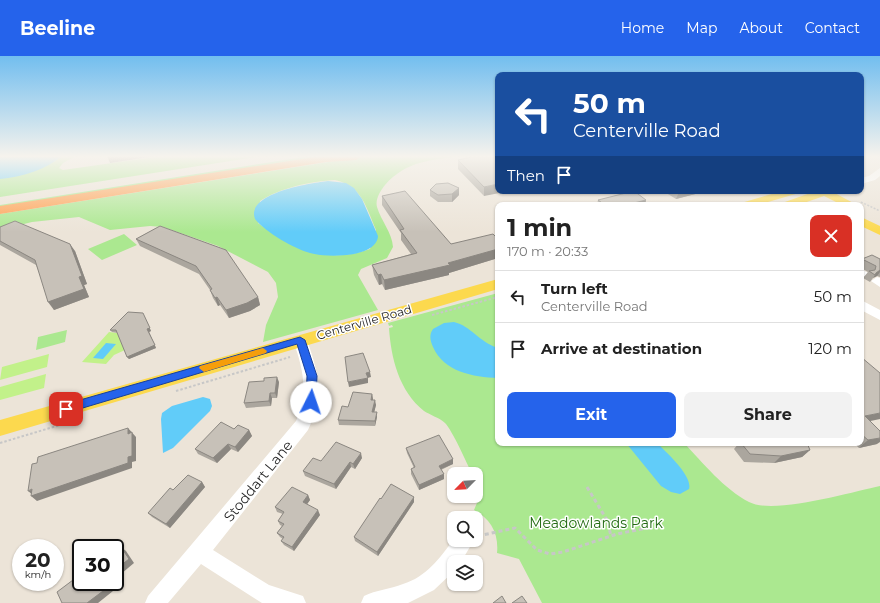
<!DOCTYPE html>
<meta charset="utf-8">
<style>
body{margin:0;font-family:Montserrat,sans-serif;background:#f2f2f2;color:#222;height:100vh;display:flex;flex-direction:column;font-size:15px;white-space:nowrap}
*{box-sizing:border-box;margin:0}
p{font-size:13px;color:#767676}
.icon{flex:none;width:22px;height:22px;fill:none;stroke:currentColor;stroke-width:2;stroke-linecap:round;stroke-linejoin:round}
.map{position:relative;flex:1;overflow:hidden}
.panel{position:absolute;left:495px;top:146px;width:369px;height:244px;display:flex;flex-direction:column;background:#fff;border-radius:8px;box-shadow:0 1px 3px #0004}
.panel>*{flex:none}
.banner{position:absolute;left:495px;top:16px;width:369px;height:122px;border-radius:8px;box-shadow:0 1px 3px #0004;background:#1a4fa0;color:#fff;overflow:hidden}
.needle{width:26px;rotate:246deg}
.fabs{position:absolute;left:447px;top:411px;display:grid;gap:8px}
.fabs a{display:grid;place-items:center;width:36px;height:36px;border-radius:8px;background:#fff;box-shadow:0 1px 3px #0004;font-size:20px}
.speed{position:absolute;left:12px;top:483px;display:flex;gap:8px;font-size:20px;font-weight:700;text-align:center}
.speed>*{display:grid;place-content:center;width:52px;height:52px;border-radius:50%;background:#fff;box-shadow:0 1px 3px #0004;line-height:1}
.speed small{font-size:10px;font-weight:400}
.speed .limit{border:2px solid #111;border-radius:6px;background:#fff;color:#111}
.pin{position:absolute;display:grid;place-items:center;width:34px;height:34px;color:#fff;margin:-17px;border-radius:8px;box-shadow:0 2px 6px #0006}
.me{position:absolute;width:44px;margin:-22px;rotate:4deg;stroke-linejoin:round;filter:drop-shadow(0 0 3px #0008)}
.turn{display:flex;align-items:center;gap:14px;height:84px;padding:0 12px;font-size:18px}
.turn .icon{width:52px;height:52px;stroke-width:2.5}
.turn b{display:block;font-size:28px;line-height:34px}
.then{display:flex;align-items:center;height:38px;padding:0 12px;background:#0003;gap:8px;font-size:15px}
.round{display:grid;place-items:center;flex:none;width:42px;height:42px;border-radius:8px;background:#f2f2f2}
.overview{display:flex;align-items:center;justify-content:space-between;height:68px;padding:0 12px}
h1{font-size:24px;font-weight:700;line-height:30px}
.primary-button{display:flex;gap:8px;margin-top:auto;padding:8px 12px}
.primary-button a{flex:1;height:46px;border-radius:8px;background:#2563eb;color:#fff;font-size:16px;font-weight:700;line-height:46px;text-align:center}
.primary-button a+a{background:#f2f2f2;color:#222}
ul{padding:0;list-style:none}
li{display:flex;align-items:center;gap:12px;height:52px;padding:0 12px;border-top:1px solid #e0e0e0}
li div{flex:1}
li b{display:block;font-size:15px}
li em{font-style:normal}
header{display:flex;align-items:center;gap:24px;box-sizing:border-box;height:56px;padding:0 20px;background:#2563eb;color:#fff}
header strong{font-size:19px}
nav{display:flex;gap:22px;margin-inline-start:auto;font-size:14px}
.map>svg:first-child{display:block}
.green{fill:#abe890;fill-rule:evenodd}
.pitch{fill:#c2f18a}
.water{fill:#61ccf9}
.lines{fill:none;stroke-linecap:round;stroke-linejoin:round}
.path-far2{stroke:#c7c7c7;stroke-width:1.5;stroke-dasharray:2 1.5;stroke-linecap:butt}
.path-far1{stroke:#c7c7c7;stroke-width:2;stroke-dasharray:2.5 2;stroke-linecap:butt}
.path{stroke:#c7c7c7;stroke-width:3;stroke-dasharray:4 3;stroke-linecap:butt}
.minor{fill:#fff;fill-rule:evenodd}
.major{fill:#fcd94e;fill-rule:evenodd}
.highway{fill:#ffa151;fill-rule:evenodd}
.wall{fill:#aba69e}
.shaded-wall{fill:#8b8781}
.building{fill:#c7c1b8;stroke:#8b8781}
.route{fill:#2563eb;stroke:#184099}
.slow{fill:#f59e0b}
.labels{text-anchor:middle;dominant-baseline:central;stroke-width:3;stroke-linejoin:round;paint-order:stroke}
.street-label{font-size:12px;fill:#282828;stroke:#fff}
.near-street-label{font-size:14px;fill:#282828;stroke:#fff}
.near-park-label{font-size:14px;fill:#236b13;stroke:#fff}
</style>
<header>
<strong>Beeline</strong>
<nav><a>Home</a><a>Map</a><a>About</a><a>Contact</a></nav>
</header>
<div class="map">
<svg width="880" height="547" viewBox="0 0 880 547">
<rect width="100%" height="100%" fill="#ece4d8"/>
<!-- green -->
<path class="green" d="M0 100H76L63 107 59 112 63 114 161 100H263L0 141Z
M310 100 311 102 0 151V149Z
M366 100H463C432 104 407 104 385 129 380 135 375 144 377 151 381 165 392 176 393 191L387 202 361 213 358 219 378 254 263 286 266 269 278 241 276 227 268 216 218 190 163 171 150 170 110 174 79 161 32 166 0 174V158ZM335 124C362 130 366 151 376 174L370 193C327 209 292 192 258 167L260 145C280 132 311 125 335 124Z
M124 178 137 189 102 204 88 193Z
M498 237V387H684C703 407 724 433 749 446 773 459 852 436 880 430V547H542L519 503 497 497C499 478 491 463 474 454L482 435 476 425V418H472C467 407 452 374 445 367 440 362 430 359 424 355 399 335 391 302 389 272L393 271 392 269 389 270 388 267Z
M67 274 65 286 36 294 38 281Z"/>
<!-- pitch -->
<path class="pitch" d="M109 276 126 278 125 294 114 299 106 308 82 306Z
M49 298 47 311 0 324 2 311Z
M46 318 44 332 0 344V331Z"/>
<!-- water -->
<path class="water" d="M0 100H62C45 114 22 121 0 123Z
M328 125 346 127 354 132 362 143 378 180C377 202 326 202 310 197 295 193 265 176 255 163 245 137 311 127 328 125Z
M454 266C471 270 479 286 498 292V322C473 321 444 316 433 291 430 284 429 279 433 273L444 267Z
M106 287 116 288 103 303 93 302Z
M203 341 210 343 212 350 210 355 173 392 163 397 161 363 162 357 172 350Z
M626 387H657C666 396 693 420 689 433L680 438 671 436 661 430Z"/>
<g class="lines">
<!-- path-far2 -->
<path class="path-far2" d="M861 146 880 155"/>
<!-- path-far1 -->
<path class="path-far1" d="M432 259 498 241
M176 335 290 301
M0 387 60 369"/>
<!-- path -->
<path class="path" d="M587 431 607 464 611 480
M478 480 515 472 537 494 550 498 563 496 617 478 652 471"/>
<!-- minor -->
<path class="minor" d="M880 112V120L875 124 861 128V122L869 120Z
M861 213 870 218 868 220 861 221Z
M877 221 880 222V231L871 225Z
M861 244 880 254V264L861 254Z
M300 279 305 281 307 284C319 318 324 340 308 374L213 494 269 529 303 540 306 547H262L201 508 168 547H145L148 540 296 365C309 337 303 312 293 284L295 281Z
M454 483 474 484 461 506H454L453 516 434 534 408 547H361L364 540C376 534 390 533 403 528 426 521 440 502 454 483Z"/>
<!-- major -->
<path class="major" d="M782 135H801L799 137 758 149H739L741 147Z
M816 135H831L857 149H842L824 140 798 149H780L782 147Z
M861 161 880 170V179L861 170Z
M498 223V233L0 380V364Z"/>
<!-- highway -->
<path class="highway" d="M321 100H362L356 104 326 106 0 158V150Z"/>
</g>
<!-- wall -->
<path class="wall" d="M498 100 484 140 458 113V104Z
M459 132V139L452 146H438L430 140V134Z
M663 135H707L676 143Z
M382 140 451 188 498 183V202L449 217V219L385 234 382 228 379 229 374 219 372 209 411 198 401 184V177L382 149Z
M598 144H646L645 149H597Z
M160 170 258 241 260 249 250 255 229 262 220 249 218 250 213 242 210 234 199 218 140 190 136 183Z
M0 171 75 195 87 228 84 229 89 241 54 254 36 209 0 189Z
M862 203H880V221L877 220 873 222 870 226 863 222 868 216 861 212V204Z
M144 260 151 275 149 276 156 292 129 303 127 301 118 277 112 276 110 274Z
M861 301 870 365 877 388 859 392 854 387H861Z
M279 326 277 342H272L271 350 246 352 244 347Z
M372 338 373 344 376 349 374 356 377 361 375 370 339 369 338 364 348 351Z
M234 373 249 374 252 380 238 396 231 393 217 407 198 398 195 393Z
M739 387H807L810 394 802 401 774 407 744 406 734 393Z
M406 392 453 403V408L441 414 444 423 419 434 411 418V413L414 412 407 397Z
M362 402 355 413 351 411 336 433 305 420 303 415 321 405Z
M202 426 205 431 170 472 152 461 148 457 173 434Z
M308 439 310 444 307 448 320 459 294 495 284 489 281 485 283 483 280 481 277 477 282 470 280 469 278 465 283 458 277 456 275 451Z
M381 443 414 446 378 500 355 485 354 481Z"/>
<!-- shaded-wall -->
<path class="shaded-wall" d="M107 100H156L110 107Z
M498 128V135H510L484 140V131Z
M459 132V139L452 146V138Z
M683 135H707L676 143 679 136Z
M646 144 645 149H626Z
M70 188 75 195 87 228 84 229 89 241 54 254 48 246 79 221Z
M498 193V202L449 217V219L385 234 384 224 448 207Z
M880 214V216L877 220 873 222 875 219 876 217Z
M381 218 382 228 379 229 378 219Z
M217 241 220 249 218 250 215 242Z
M258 241 260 249 250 255 229 262 226 254Z
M144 260 151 275 149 276 156 292 129 303 127 301 147 273Z
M370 316 371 321 367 322 366 317Z
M277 321 279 326 277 342 275 337Z
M368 322V327L349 331 348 326Z
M270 337 272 342 271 350 269 345Z
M372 338 373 343 372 349 371 344Z
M375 344 376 349 373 361 372 356Z
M377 356V361L375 370V365Z
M880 357V363L861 367 865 360Z
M128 372 136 381V405L132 406V412L37 445 31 440 33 439 28 435 128 401Z
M249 374 252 380 238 396 235 391Z
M880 382V386L877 388 859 392 868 384Z
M228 388 231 393 217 407 213 402Z
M810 394 802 401 774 407 781 400Z
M361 397 362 402 355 413 353 408Z
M453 403V408L439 414V410Z
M350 406 351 411 336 433 334 428Z
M444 418V423L419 434V429Z
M202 426 205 431 170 472 166 468Z
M308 439 310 444 305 451 303 446Z
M414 441V446L378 500 377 496Z
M318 454 320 459 294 495 292 491Z
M121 491 126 495 134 507 115 523V514Z
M104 526H111L108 528 113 535 98 547H87Z"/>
<!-- building -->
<path class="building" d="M476 100H498V128L484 131 458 104Z
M448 127 459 132 452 138 438 139 430 134 436 128Z
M405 135 451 188 493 178 498 183V193L448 207 450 209 384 224 381 218 378 219 372 209 417 197 400 174 404 173 382 140Z
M634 135 646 144 626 149H605L598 144Z
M15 165 70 188 82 220 79 221 84 233 48 246 35 204 0 185V171Z
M160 170 226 194 258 241 247 247 226 254 217 241 215 242 210 234 212 233 196 210 136 183Z
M872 199 880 203V214L876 217 875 219 869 215 875 214 876 210 862 203Z
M128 256 143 257 150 272 147 273 155 289 127 301 116 274H110Z
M363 297 370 316 366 317 368 322 348 326 345 301Z
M861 301 880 317V357L865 360 880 375V382L868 384 861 378Z
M277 321 275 337H270L269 345 244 347 249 326 264 325V322Z
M353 336 372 338 371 344H375L372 356H377L375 365 338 364 342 350 348 351Z
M221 366 234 373 238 369 249 374 235 391 228 388 213 402 195 393Z
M128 372V378L132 376V400L128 401V407L31 440 32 433 28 435 32 408 37 407 38 401Z
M439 379 453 403 439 410 444 418 419 429 411 413 415 411 406 392Z
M336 386 361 397 353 408 350 406 334 428 303 415 313 402 321 405Z
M741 387H807L810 394 781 400 750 398Z
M188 419 202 426 166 468 148 457 170 432 173 434Z
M391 428 414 441 377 496 354 481 380 442 381 443Z
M292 431 308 439 303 446 318 454 292 491 281 485 284 481 277 477 284 468 278 465 284 456 275 451Z
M121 491 129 503 115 514V495Z
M81 518V526H104L107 532 87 547H62L57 536Z
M502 540 506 547H493Z
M522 540 527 547H512Z"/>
<!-- sky -->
<linearGradient id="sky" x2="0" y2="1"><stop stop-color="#72beef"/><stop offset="0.57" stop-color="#f6f3ed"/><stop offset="1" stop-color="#f6f3ed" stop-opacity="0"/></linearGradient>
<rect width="880" height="176" fill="url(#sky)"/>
<!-- route -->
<path class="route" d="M300 281 305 284 317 320 316 346 311 350 306 346 307 320 297 288 66 357 61 353 66 348Z"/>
<!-- slow -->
<path class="slow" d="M263 292 267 295 266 297 204 316 199 312 200 310Z"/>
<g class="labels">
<!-- street labels -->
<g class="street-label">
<text transform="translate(364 266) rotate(-16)">Centerville Road</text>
</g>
<!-- near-street labels -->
<g class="near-street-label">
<text transform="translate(258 425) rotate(-51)">Stoddart Lane</text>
</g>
<!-- near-park labels -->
<g class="near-park-label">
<text x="596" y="467">Meadowlands Park</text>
</g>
</g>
</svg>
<div class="fabs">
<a><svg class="needle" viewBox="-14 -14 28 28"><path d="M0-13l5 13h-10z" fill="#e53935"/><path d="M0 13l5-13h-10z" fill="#767676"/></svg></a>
<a><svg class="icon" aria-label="search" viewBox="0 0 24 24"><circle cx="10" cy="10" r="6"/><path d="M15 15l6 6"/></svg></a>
<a><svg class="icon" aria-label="layers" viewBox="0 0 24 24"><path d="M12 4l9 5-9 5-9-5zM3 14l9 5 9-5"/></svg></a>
</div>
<div class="speed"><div>20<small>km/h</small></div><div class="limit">30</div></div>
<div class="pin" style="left:66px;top:353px;background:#d93025"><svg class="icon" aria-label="arrive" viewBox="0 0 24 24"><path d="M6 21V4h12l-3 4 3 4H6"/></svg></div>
<svg class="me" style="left:311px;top:346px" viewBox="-20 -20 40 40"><circle r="19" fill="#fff"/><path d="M0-13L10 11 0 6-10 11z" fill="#2563eb"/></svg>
<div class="banner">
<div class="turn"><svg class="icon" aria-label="left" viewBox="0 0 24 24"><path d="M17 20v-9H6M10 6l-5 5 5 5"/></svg><div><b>50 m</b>Centerville Road</div></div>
<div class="then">Then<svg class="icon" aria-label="arrive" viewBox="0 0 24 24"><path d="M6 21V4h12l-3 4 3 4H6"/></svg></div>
</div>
<section class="panel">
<div class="overview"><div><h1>1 min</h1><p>170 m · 20:33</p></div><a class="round" style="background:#d93025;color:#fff"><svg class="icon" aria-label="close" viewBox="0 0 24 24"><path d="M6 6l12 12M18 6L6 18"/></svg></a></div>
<ul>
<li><svg class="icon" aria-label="left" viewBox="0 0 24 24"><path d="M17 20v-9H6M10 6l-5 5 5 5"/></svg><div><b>Turn left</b><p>Centerville Road</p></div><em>50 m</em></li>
<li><svg class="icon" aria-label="arrive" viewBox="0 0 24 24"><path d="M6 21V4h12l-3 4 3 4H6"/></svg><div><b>Arrive at destination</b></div><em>120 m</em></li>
</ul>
<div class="primary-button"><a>Exit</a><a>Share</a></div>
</section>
</div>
